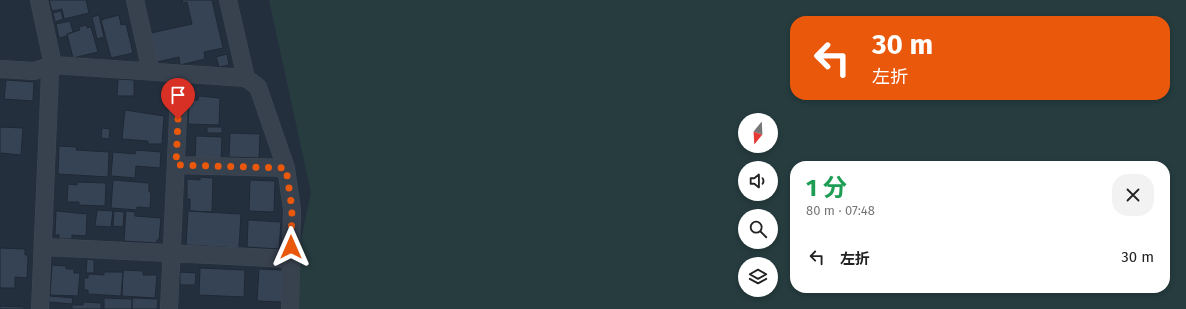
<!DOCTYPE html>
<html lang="ja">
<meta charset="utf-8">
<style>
body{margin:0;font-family:"Fira Sans","Noto Sans JP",sans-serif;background:#f2f2f2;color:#222;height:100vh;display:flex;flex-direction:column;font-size:15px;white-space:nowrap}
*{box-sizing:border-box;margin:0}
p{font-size:13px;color:#767676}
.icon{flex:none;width:22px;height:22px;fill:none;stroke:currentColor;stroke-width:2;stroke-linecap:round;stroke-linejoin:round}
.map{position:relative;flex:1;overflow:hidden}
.side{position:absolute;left:790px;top:161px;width:380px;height:132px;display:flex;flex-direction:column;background:#fff;border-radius:16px;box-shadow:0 2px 6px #0003}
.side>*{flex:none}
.top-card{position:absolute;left:790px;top:16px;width:380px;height:84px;border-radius:16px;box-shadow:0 2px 6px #0003;background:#ea580c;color:#fff;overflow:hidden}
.needle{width:26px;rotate:198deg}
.fabs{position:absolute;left:738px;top:113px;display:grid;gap:8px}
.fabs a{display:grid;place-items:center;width:40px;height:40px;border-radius:50%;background:#fff;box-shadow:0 2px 6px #0003;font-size:20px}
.pin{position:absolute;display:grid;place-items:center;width:34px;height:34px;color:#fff;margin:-41px -17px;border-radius:50% 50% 50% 0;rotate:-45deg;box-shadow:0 0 4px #0007}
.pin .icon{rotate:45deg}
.me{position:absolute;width:44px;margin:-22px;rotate:0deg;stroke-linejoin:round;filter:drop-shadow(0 0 3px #0008)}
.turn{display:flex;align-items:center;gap:14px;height:84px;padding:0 16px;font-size:18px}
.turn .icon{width:52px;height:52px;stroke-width:2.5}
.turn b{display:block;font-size:28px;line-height:34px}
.round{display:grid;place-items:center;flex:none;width:42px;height:42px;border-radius:16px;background:#f2f2f2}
.head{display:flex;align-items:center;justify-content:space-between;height:68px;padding:0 16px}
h1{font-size:24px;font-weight:700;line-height:30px;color:#1e9e55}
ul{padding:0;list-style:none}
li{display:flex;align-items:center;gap:12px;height:56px;padding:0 16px}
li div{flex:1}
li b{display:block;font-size:15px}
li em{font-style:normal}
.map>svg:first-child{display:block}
.green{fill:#263c3f;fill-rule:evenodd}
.building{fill:#364354;stroke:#1f2835}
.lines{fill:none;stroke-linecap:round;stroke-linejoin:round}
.minor-casing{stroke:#414a57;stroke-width:18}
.minor{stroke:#38414e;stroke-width:17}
.route{stroke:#ea580c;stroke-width:7;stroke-dasharray:0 12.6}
</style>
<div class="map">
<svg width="1186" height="309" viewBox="0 0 1186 309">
<rect width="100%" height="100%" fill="#242f3e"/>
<!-- green -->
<path class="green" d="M269 0H1186V309H286L311 193ZM795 21H1165V95H795ZM745 120H771V146H745ZM795 166H1165V288H795ZM745 168H771V194H745ZM745 216H771V242H745ZM745 264H771V290H745Z"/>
<!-- building -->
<path class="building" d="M49 0H86L89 13 64 19 62 9 52 11Z
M182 0H212L223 48 204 52 205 59 180 65 179 57 157 62 151 33 192 24 187 2 183 3Z
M61 11 63 19 55 22 53 13Z
M99 15 104 37 97 39 92 17Z
M119 15 121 25 126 24 133 53 111 58 101 20Z
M70 21 73 32 67 34V36L59 38 56 24Z
M87 25V28L91 27 98 52 73 58 67 34 80 30 79 27Z
M227 54 229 65 219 67 216 57Z
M118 79 134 80V96H117Z
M6 80 34 82 33 101 4 99Z
M199 96 220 98 219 125 188 124 189 105H192L193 100H198Z
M125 110 164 116 162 144H148V141L122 139Z
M0 127 23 128 21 155 0 153Z
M207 127H222V133H207Z
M102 128 110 129 109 139 101 138Z
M230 133 260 134 259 158 229 157Z
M196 136 222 137 221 161 195 160Z
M59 146 77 147 76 150 109 152 108 177 58 174Z
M136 150 161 152 160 168 136 166 135 178 111 176 113 152 135 154Z
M200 177 213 178 212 212 190 211V199H187V179L200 180Z
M113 180 149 183V192H151L150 208 137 207V210L111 208Z
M250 180 275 181 274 212 249 211Z
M77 182 106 183 105 206 79 205V202H67L68 184 77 185Z
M97 210 113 211 111 227 95 226Z
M56 211 87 214 86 236 72 235V239H59V235H55Z
M114 211 124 212 123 227 113 226Z
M126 211 135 212V216L161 218 159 240H157V243L124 241Z
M188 211 241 214 239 248 186 245Z
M248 220 281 222 279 249 247 247Z
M0 248 25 249V255H28L27 278 15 277V288H0Z
M87 259 94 260V273H86Z
M52 265 66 266V269H74V273H80L78 296 50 295Z
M200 268 245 270 244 297 199 295Z
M259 269 283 270 282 302 257 301Z
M123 270 143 271V275H157L155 298 122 296Z
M104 272H123L121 296 88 294V290H84V278H88V274L104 275Z
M180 272 196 273 195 285H180Z
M49 296 73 298 72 304 49 302Z
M104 298 132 299V309H104Z
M132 298 158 299 157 309H132Z
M83 302 101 303V309H72V305H83Z
M0 306 24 307V309H0Z"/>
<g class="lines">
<!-- minor casing -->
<g class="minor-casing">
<path id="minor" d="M39 0 53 65 50 74 40 309
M135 0 151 71
M228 0 246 78
M0 69 34 71 53 65 246 78 258 87 286 168 292 209 290 309
M176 165 286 168
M44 247 291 259
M169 309 180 74"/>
</g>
<!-- minor -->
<use href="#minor" class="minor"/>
</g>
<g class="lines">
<!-- route -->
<path class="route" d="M178 119 176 165 286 168 292 209 291 247"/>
</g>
</svg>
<div class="fabs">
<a><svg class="needle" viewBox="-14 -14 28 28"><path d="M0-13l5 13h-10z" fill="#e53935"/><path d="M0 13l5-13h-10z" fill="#767676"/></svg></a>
<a><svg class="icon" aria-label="sound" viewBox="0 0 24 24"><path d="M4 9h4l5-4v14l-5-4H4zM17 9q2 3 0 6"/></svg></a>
<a><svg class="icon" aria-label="search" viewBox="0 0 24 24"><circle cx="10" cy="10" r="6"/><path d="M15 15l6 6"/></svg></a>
<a><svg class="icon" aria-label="layers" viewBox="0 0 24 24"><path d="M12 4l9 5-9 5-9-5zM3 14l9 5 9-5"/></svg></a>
</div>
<div class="pin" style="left:178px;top:119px;background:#d93025"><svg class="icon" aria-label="arrive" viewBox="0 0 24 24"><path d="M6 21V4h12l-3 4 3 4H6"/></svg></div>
<svg class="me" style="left:291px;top:247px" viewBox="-20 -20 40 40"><path d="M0-17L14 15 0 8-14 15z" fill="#ea580c" stroke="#fff" stroke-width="4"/></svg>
<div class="top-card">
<div class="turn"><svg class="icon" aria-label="left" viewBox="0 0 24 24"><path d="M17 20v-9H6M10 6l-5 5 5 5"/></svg><div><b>30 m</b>左折</div></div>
</div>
<section class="side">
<div class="head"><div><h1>1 分</h1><p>80 m · 07:48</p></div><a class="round"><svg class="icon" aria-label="close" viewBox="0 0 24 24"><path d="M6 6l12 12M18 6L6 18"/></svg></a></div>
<ul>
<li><svg class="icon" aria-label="left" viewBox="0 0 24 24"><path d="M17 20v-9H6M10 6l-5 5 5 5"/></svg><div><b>左折</b></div><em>30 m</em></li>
</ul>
</section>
</div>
